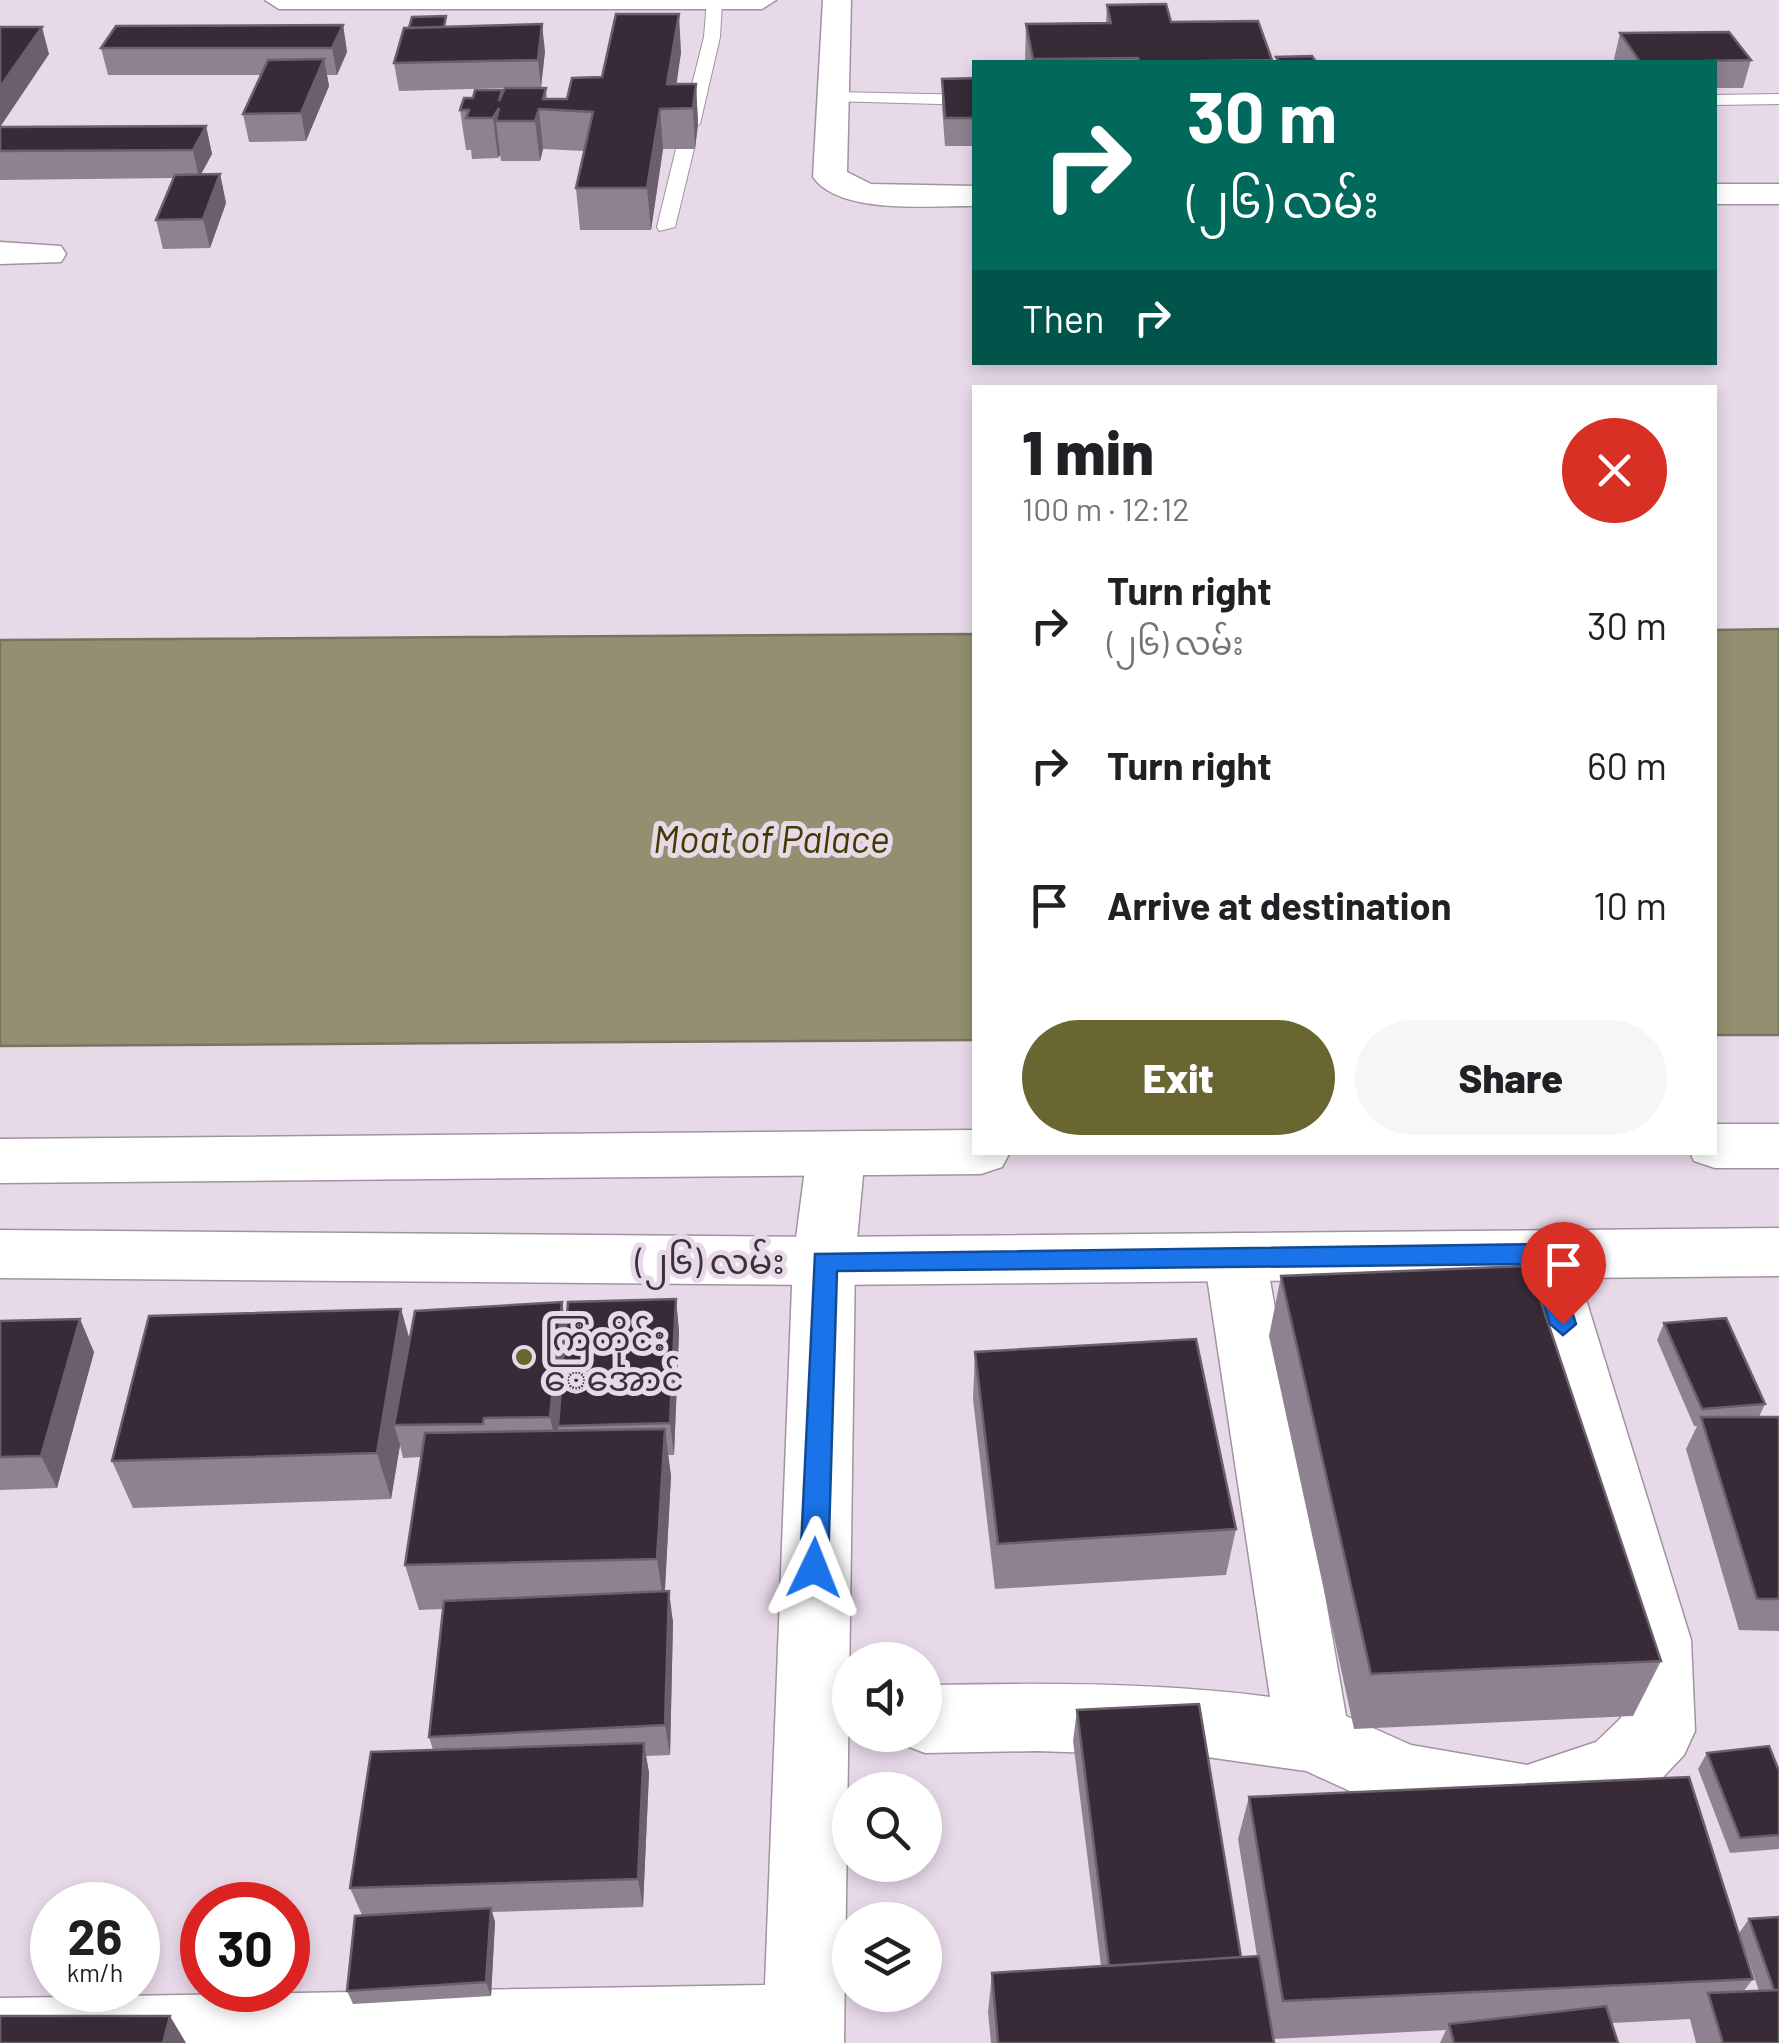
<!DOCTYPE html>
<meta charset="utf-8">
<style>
body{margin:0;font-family:Barlow,"Noto Sans Myanmar",sans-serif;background:#f6f6f6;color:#202124;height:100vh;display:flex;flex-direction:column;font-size:38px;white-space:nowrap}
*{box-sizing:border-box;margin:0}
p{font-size:32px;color:#757577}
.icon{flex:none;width:55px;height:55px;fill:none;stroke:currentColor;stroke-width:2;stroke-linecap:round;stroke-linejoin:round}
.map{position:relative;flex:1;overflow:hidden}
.side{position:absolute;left:972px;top:385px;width:745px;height:770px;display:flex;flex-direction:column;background:#fff;border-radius:0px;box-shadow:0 5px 15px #0003}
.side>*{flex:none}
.top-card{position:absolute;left:972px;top:60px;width:745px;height:305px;border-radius:0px;box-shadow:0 5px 15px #0003;background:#00695c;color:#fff;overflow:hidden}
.buttons{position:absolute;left:832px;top:1642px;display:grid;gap:20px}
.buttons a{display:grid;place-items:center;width:110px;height:110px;border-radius:50%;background:#fff;box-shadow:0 5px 15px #0003;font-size:50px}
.speed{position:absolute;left:30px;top:1882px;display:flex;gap:20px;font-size:50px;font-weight:700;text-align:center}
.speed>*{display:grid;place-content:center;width:130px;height:130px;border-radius:50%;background:#fff;box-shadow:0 5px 15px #0003;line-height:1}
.speed small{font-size:25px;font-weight:400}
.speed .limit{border:15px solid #d22;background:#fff;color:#111}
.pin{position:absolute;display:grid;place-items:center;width:85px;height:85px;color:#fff;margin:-102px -42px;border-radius:50% 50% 50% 0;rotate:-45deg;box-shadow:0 0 10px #0007}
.pin .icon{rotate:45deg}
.me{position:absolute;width:110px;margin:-55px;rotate:2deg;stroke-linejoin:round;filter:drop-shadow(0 0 8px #0008)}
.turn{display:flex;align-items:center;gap:35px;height:210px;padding:0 50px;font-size:45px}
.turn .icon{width:130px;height:130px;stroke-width:2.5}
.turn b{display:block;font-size:70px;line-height:85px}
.then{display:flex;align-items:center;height:95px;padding:0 50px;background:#0003;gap:20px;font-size:38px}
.round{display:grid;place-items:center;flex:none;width:105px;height:105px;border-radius:52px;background:#f6f6f6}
.summary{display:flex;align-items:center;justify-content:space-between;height:170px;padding:0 50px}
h1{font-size:60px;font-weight:800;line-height:75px}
.button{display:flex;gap:20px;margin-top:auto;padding:20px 50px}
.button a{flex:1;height:115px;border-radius:60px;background:#6a6632;color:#fff;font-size:40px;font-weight:800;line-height:115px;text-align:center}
.button a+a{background:#f6f6f6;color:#202124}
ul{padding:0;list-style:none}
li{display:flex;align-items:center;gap:30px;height:140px;padding:0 50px}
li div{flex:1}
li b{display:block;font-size:38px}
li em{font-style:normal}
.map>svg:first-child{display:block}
.water{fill:#929071;stroke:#777460;stroke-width:2.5}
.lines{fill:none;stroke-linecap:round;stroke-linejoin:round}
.lane-casing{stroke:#a193a2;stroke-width:2}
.street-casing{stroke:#a193a2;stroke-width:3}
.primary-casing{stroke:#a193a2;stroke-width:3}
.lane{fill:#fff;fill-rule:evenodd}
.street{fill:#fff;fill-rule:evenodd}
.primary{fill:#fff;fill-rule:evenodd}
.wall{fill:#8f8290}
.shaded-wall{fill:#6b5f6c}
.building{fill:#362b37;stroke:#6b5f6c;stroke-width:2.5}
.route{fill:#1a73e8;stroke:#114b97;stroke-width:2.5}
.poi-dot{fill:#6a6632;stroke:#e8d9e9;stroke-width:4}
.labels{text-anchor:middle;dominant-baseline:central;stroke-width:10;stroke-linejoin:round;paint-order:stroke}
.street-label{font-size:35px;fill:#383339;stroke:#e8d9e9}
.poi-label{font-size:35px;fill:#383339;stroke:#e8d9e9;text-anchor:start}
.water-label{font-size:38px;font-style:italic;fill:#403b00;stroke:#e8d9e9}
</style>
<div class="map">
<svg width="1779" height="2043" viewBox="0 0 1779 2043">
<rect width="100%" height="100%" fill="#e8d9e9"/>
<!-- water -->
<path class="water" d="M1779 629V1035H1715V630Z
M975 634V1040L0 1046V640Z"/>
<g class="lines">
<!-- lane casing -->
<g class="lane-casing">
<path id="lane" d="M707 0 722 2 720 37 700 124 691 129 682 124 704 37Z
M835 92 975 95V105L829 101 826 97Z
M1779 94V104L1715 105V95Z
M685 144 694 149 675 227 659 231 657 227 676 149Z"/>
</g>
<!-- street casing -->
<g class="street-casing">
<path id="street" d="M265 0H776L762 9H279Z
M823 0H851L847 172 871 184 975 186V206C933 205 840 216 813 177Z
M1715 184H1779V204H1715Z
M0 242 61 246 66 254 61 262 0 264Z
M836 1132 857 1139 865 1154 855 1261 844 2043H0V1998L765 1985 793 1261 807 1154 815 1139Z
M1542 1230 1564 1237 1572 1254 1691 1640 1695 1731 1684 1755 1646 1795 1527 1837 1405 1816 1306 1771 1207 1757 1037 1751 925 1753 899 1743 896 1735H925V1685C1040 1683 1156 1682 1270 1697L1204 1257 1213 1240 1235 1233 1257 1240 1266 1257 1346 1716 1411 1745 1527 1765 1596 1742 1621 1718V1640L1512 1254 1520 1237Z"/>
</g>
<!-- primary casing -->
<g class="primary-casing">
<path id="primary" d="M1715 1124H1779V1168H1715L1694 1161 1690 1152H1715Z
M975 1130V1152H1010L1002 1167 981 1174 0 1183V1139Z
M1779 1228V1276L824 1285 0 1278V1230L824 1237Z"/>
</g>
<!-- lane -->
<use href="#lane" class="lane"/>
<!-- street -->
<use href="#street" class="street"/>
<!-- primary -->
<use href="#primary" class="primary"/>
</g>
<!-- wall -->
<path class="wall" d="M1107 5 1171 22 1272 60V62H1025L1026 24 1106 23Z
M343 25 347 52 337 75H327L329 86 306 141 249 142 243 114 261 75H108L101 48Z
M0 27 49 54 0 127 206 126 212 154 201 174H220L226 203 210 248 163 249 156 220 173 178 0 180Z
M448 27 545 51 541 87 546 88 547 99H567L602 77 681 52 676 84H696L698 124 695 149H663L651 230H580L576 188 584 151 543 149 540 161H501L500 155 498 158 472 159 471 150H466L460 110 473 98 502 94 505 88 399 91 394 63Z
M1620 33 1751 60 1743 88H1715V62H1616L1614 59Z
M975 78V146H945L942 106V79Z
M1281 1276 1661 1661 1633 1716 1354 1729 1269 1336Z
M676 1299 679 1332 674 1455H668L671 1476 665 1591 673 1622 670 1755 646 1756 649 1773 643 1907 492 1912 495 1922 491 1996 353 2004 347 1991 362 1915 350 1888 433 1750 429 1737 443 1609 419 1610 405 1565 421 1457 403 1458 400 1445 391 1499 133 1508 112 1461 401 1309 410 1340 566 1326Z
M0 1321 94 1352 57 1488 0 1490Z
M1664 1323 1765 1404 1759 1417H1779V1631L1739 1630 1686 1449 1697 1426H1694L1657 1340Z
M975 1352 1236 1529 1226 1575 995 1589 973 1399Z
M1077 1710 1241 1957 1257 1956 1238 1839 1249 1797 1753 1979 1743 1992 1759 1991 1739 1933 1749 1919 1779 1917V2043H1696L1690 2019 1612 2023 1618 2043H1440L1446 2030 1274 2039V2043H991L988 2012 992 1973 1101 1966 1073 1741Z
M1707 1753 1779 1771V1849L1730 1853 1698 1769Z"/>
<!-- shaded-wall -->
<path class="shaded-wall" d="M679 14 681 52 673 109 667 84Z
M542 24 545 51 541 87 538 60Z
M343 25 347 52 337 75 332 48Z
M42 27 49 54 0 127V87Z
M324 59 329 86 306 141 301 113Z
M696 84 698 124 695 149 693 108Z
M499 108 496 121 500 155 498 158 493 118Z
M539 109 543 149 540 161 535 121Z
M660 109 663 149 651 230 647 188Z
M206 126 212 154 199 178 193 150Z
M220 174 226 203 210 248 203 219Z
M676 1299 679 1332 674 1455 670 1423Z
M562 1302 568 1336 558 1426 557 1450 550 1417Z
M401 1309 414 1357 394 1425 400 1445 391 1499 377 1453Z
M80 1319 94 1352 57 1488 41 1456Z
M665 1429 671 1476 664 1605 657 1559Z
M669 1591 673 1622 670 1755 665 1725Z
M644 1743 649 1773 643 1907 638 1879Z
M491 1908 495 1922 491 1996 486 1982Z
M170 2016 186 2043H163Z"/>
<!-- building -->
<path class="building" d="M1166 4 1171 22 1258 21 1272 60 1139 62 1138 58 1033 59 1026 24 1111 23 1107 5Z
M616 14H679L667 84H696L693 108 660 109 647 188H576L593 112 539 109 535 121H496L499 108 493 118H466L469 110H460L464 98H473L475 90H502L499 101 505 88H546L543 99H567L572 78 602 77Z
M446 16 444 27 409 28 412 17Z
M542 24 538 60 394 63 404 28Z
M343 25 332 48H101L116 26Z
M0 27H42L0 87Z
M1729 32 1751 60 1705 61 1707 62H1640L1620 33Z
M1312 56 1316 62H1279L1276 57Z
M324 59 301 113 243 114 268 60Z
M975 78V118H945L942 79Z
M206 126 193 150 0 151V127Z
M220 174 203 219 156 220 175 175Z
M1529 1266 1661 1661 1371 1674 1281 1276Z
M676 1299 670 1423 558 1426 568 1302Z
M562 1302 550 1417 484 1418 483 1424 394 1425 415 1311Z
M401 1309 377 1453 112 1461 149 1316Z
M1726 1318 1765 1404 1702 1409 1664 1323Z
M80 1319 41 1456 0 1457V1321Z
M1196 1339 1236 1529 998 1544 975 1352Z
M1701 1417H1779V1599H1757Z
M665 1429 657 1559 405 1565 425 1433Z
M669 1591 665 1725 429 1737 444 1601Z
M1199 1704 1241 1957 1109 1966 1077 1710Z
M644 1743 638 1879 350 1888 371 1752Z
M1769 1746 1779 1771V1835L1740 1838 1707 1753Z
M1689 1777 1753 1979 1283 2001 1249 1797Z
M491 1908 486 1982 347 1991 355 1916Z
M1779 1917V1990H1774L1749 1919Z
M1259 1956 1274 2043H998L992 1973Z
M1779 1990V2043H1723L1708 1993Z
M1606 2006 1618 2043H1454L1449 2024Z
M0 2016H170L163 2043H0Z"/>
<!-- route -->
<path class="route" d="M1542 1244 1554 1254 1576 1324 1563 1335 1550 1324 1532 1264 837 1271 828 1568 824 1577 814 1581 804 1577 800 1568 815 1254Z"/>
<!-- markers -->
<circle class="poi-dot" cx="524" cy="1357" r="10"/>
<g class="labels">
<!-- street labels -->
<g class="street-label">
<text x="710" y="1260">(၂၆) လမ်း</text>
</g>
<!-- poi labels -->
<g class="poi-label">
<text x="544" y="1337">ကြံတိုင်း‌<tspan x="544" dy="40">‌ေအောင်</tspan></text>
</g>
<!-- water labels -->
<g class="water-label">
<text x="771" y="838">Moat of Palace</text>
</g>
</g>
</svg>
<div class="buttons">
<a><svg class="icon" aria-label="sound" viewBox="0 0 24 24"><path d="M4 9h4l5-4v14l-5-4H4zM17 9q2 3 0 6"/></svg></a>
<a><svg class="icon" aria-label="search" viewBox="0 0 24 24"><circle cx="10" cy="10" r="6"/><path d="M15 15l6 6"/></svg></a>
<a><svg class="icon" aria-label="layers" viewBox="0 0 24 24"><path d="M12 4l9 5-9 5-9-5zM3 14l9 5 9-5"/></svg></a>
</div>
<div class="speed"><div>26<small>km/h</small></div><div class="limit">30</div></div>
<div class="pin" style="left:1563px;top:1324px;background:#d93025"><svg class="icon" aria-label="arrive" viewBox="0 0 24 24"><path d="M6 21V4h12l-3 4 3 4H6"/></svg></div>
<svg class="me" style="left:814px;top:1568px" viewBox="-20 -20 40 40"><path d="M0-17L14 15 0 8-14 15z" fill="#1a73e8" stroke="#fff" stroke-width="4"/></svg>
<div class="top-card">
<div class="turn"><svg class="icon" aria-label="right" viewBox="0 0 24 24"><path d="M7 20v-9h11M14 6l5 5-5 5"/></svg><div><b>30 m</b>(၂၆) လမ်း</div></div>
<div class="then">Then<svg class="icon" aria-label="right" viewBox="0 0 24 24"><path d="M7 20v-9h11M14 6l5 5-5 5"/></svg></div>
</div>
<section class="side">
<div class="summary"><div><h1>1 min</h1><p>100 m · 12:12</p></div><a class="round" style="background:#d93025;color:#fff"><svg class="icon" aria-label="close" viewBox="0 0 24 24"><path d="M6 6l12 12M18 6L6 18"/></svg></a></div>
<ul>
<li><svg class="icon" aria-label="right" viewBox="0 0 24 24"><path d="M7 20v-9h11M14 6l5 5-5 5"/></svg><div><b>Turn right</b><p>(၂၆) လမ်း</p></div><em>30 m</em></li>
<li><svg class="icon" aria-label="right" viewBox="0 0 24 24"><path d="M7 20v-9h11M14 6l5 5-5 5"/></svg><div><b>Turn right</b></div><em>60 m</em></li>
<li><svg class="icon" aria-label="arrive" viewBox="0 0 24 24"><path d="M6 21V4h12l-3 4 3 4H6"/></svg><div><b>Arrive at destination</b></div><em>10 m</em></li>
</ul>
<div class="button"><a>Exit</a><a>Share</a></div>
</section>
</div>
